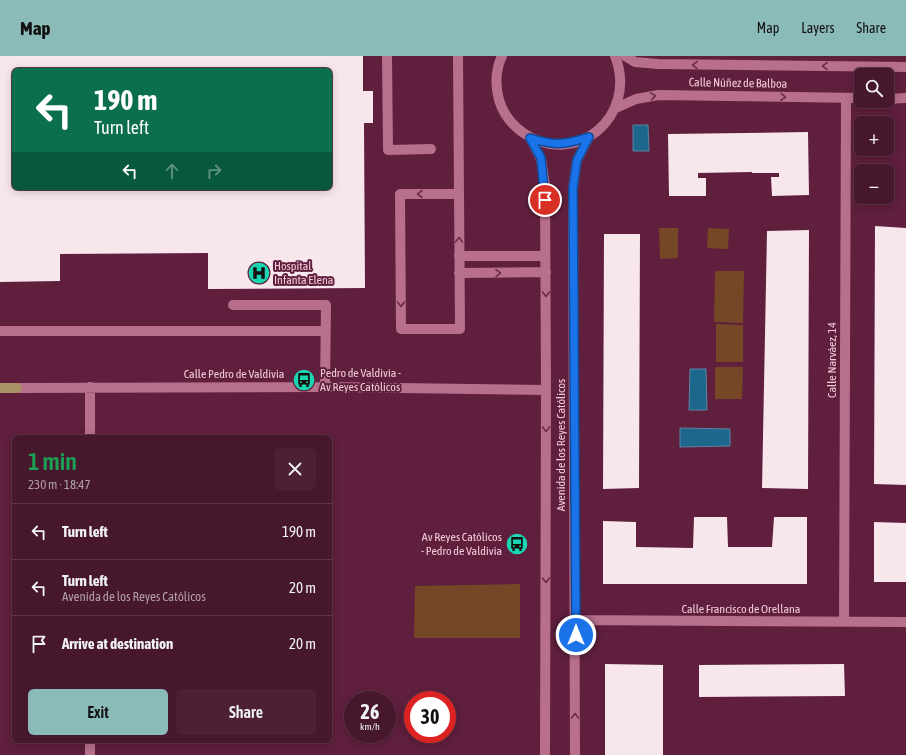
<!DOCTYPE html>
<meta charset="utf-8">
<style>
body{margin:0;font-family:"Asap Condensed",sans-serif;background:#4e2036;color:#f1f3f6;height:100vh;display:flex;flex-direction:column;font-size:15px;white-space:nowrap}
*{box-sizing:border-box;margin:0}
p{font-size:13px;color:#b09faa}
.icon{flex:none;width:22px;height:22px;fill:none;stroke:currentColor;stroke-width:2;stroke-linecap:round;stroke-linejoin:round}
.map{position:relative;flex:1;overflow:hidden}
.details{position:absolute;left:12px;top:379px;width:320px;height:308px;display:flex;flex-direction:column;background:#47172e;border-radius:6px;box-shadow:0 2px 10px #0003,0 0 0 1px #5f364a}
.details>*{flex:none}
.hud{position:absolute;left:12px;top:12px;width:320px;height:122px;border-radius:6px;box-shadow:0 2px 10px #0003,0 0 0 1px #5f364a;background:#0b6e4f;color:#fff;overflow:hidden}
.tools{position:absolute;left:854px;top:12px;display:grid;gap:8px}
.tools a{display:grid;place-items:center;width:40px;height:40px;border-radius:6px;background:#47172e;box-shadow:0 2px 10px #0003,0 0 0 1px #5f364a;font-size:20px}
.speed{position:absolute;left:344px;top:635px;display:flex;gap:8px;font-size:20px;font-weight:700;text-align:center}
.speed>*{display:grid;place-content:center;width:52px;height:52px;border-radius:50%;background:#47172e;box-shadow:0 2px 10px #0003,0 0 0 1px #5f364a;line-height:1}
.speed small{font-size:10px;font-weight:400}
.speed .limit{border:6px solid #d22;background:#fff;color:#111}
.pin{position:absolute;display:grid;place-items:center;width:34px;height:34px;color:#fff;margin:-17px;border:2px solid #fff;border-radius:50%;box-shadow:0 1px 4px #0007}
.me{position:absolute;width:44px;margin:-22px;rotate:0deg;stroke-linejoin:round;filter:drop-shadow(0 0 3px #0008)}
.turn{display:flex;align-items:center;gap:14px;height:84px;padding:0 16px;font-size:18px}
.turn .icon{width:52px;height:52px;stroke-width:2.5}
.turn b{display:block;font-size:28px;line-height:34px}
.lanes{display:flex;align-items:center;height:38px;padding:0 16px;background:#0003;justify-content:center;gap:20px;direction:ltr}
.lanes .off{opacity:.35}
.round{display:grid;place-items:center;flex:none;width:42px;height:42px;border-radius:6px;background:#4e2036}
.summary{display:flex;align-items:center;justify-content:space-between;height:68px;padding:0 16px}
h1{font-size:24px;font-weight:600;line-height:30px;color:#1e9e55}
.cta{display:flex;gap:8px;margin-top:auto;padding:8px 16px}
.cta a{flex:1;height:46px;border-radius:6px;background:#8bbbb9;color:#111;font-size:16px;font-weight:600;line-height:46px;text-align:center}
.cta a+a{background:#4e2036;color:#f1f3f6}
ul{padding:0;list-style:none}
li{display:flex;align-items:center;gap:12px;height:56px;padding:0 16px;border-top:1px solid #5f364a}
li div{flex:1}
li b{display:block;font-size:15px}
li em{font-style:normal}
header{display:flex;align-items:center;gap:24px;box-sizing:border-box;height:56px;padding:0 20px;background:#8bbbb9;color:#111}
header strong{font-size:19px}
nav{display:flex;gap:22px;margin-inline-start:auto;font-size:14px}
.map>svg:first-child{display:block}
.green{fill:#754726}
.water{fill:#1d678c;stroke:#5e85a3}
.building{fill:#f7e6eb;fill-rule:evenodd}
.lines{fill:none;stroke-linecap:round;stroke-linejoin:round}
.minor{stroke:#b86f8c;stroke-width:10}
.major{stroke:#a99266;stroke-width:10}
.oneway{stroke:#6c2b49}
.route-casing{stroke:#114b97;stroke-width:10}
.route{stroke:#1a73e8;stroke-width:7}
.labels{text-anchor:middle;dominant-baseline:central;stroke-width:4;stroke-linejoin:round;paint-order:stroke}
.street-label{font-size:12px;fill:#f4cbda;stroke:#5f1f3d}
.poi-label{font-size:12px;fill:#f4cbda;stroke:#5f1f3d;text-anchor:start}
</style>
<header>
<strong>Map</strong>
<nav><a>Map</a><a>Layers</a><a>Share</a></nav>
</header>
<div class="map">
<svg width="906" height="699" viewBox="0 0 906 699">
<rect width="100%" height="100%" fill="#5f1f3d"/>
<!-- green -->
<path class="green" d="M659 172H678V202L660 203Z
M708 172 729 173 728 193 707 192Z
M715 215H744L743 267 714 266Z
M716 268 743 269V306H716Z
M715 311H743L742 343H715Z
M520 528V582H414L415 530Z"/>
<!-- water -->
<path class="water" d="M633 69H648L649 95H633Z
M690 313H706L707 354H689Z
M680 372 730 373V390L680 391Z"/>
<!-- building -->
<path class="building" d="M0 0H363V35H373V67H364L365 232 208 233V197L60 198V225L0 226ZM14 14H330V132H14Z
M808 76 809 139 772 140 771 121H779V117H752V116L698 117V122H706V140H669L668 78Z
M875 170 906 172V429L874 428Z
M809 174 808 433 762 432 767 175Z
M604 178H640L639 432 603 433Z
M694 461H727L728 491H772L774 461H807V528H603V465L636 466V491L693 492Z
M874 466 906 467V526H874Z
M605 608 663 609V699H605Z
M844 608 845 640 699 641V609Z"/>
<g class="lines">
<!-- minor -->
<path class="minor" d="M387 0 388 94 431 93
M458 0C459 91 459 182 460 273H401L400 138H459
M502 0C495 15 495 29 499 44 503 57 511 68 522 76 574 114 639 61 615 0
M625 0 635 6 658 8 906 11
M887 43 906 42
M616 52 636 43 658 39 861 42
M530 82 541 103 545 130 546 334 545 699
M459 200H545
M459 217 546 216
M233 249H326L325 331
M0 275H326
M90 331V381
M17 332 325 331 546 334
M576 564 906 566
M844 566 846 42
M90 685V699
M575 699 573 132 577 104 589 81"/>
<!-- major -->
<path class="major" d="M0 332H17"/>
</g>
<!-- one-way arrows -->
<defs><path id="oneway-chevron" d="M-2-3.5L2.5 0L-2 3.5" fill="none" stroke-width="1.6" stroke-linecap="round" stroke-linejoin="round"/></defs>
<g class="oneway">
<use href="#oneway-chevron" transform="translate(695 9) rotate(-179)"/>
<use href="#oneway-chevron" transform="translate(825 10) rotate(-179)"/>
<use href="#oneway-chevron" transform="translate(653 40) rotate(-9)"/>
<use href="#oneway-chevron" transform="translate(783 41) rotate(1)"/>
<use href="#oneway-chevron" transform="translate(420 138) rotate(180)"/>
<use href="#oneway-chevron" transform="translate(459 184) rotate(-90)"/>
<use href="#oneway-chevron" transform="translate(498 217) rotate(-1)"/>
<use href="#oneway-chevron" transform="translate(546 238) rotate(90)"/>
<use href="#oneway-chevron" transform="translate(401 248) rotate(90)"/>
<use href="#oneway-chevron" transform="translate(546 373) rotate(90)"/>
<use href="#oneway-chevron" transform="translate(546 524) rotate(90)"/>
<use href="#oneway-chevron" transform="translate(575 660) rotate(-90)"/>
</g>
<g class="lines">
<!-- route casing -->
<g class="route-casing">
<path id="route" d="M545 144 541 102 530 82C555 90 564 89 589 81L577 104 573 132 576 579"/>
</g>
<!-- route -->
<use href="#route" class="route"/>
</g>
<!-- icons -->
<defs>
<g id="hospital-disc" transform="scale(1.15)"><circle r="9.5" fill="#19d5b2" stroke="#5f1f3d"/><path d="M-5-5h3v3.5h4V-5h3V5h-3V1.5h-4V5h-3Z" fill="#111"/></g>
<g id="bus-disc" transform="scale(1.15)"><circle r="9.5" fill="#19d5b2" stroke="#5f1f3d"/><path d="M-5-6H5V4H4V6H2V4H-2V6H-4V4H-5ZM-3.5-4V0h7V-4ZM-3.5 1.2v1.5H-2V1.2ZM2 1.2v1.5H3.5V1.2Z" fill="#111"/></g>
</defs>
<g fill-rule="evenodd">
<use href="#hospital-disc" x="259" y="217"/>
<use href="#bus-disc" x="304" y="324"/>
<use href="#bus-disc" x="517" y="488"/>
</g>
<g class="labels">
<!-- street labels -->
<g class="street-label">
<text transform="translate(738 27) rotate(1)">Calle Núñez de Balboa</text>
<text transform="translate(832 304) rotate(-90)">Calle Narváez, 14</text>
<text x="234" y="318">Calle Pedro de Valdivia</text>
<text transform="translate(561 389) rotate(-90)">Avenida de los Reyes Católicos</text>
<text x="741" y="553">Calle Francisco de Orellana</text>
</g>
<!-- poi labels -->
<g class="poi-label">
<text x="274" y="210">Hospital<tspan x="274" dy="14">Infanta Elena</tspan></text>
<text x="320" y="317">Pedro de Valdivia -<tspan x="320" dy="14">Av Reyes Católicos</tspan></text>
<text x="502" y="481" text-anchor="end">Av Reyes Católicos<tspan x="502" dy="14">- Pedro de Valdivia</tspan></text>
</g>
</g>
</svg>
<div class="tools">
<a><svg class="icon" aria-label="search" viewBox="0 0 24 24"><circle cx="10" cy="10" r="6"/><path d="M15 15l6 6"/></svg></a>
<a>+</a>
<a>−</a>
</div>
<div class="speed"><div>26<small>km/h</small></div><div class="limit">30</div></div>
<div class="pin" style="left:545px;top:144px;background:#d93025"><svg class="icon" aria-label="arrive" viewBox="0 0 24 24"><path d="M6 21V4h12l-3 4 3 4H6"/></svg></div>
<svg class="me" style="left:576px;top:579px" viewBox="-20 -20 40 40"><circle r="17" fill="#1a73e8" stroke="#fff" stroke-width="3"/><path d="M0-11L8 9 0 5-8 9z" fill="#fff"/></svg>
<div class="hud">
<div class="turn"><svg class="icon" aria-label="left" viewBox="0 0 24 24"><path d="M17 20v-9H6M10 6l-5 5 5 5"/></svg><div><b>190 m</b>Turn left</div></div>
<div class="lanes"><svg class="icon" aria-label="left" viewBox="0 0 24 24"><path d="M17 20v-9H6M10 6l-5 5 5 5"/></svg><svg class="icon off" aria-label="ahead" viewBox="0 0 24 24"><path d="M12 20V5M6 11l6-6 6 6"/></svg><svg class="icon off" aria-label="right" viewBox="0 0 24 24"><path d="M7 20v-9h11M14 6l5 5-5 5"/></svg></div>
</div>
<section class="details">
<div class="summary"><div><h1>1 min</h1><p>230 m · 18:47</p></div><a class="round"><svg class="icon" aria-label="close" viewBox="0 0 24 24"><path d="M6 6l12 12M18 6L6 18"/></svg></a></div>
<ul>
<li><svg class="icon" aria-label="left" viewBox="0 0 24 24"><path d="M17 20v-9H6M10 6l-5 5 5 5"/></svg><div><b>Turn left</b></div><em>190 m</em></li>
<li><svg class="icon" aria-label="left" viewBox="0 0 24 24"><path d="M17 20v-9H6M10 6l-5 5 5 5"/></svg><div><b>Turn left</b><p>Avenida de los Reyes Católicos</p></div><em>20 m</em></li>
<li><svg class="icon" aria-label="arrive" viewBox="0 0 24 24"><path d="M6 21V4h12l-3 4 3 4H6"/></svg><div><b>Arrive at destination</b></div><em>20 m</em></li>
</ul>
<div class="cta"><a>Exit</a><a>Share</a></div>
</section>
</div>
